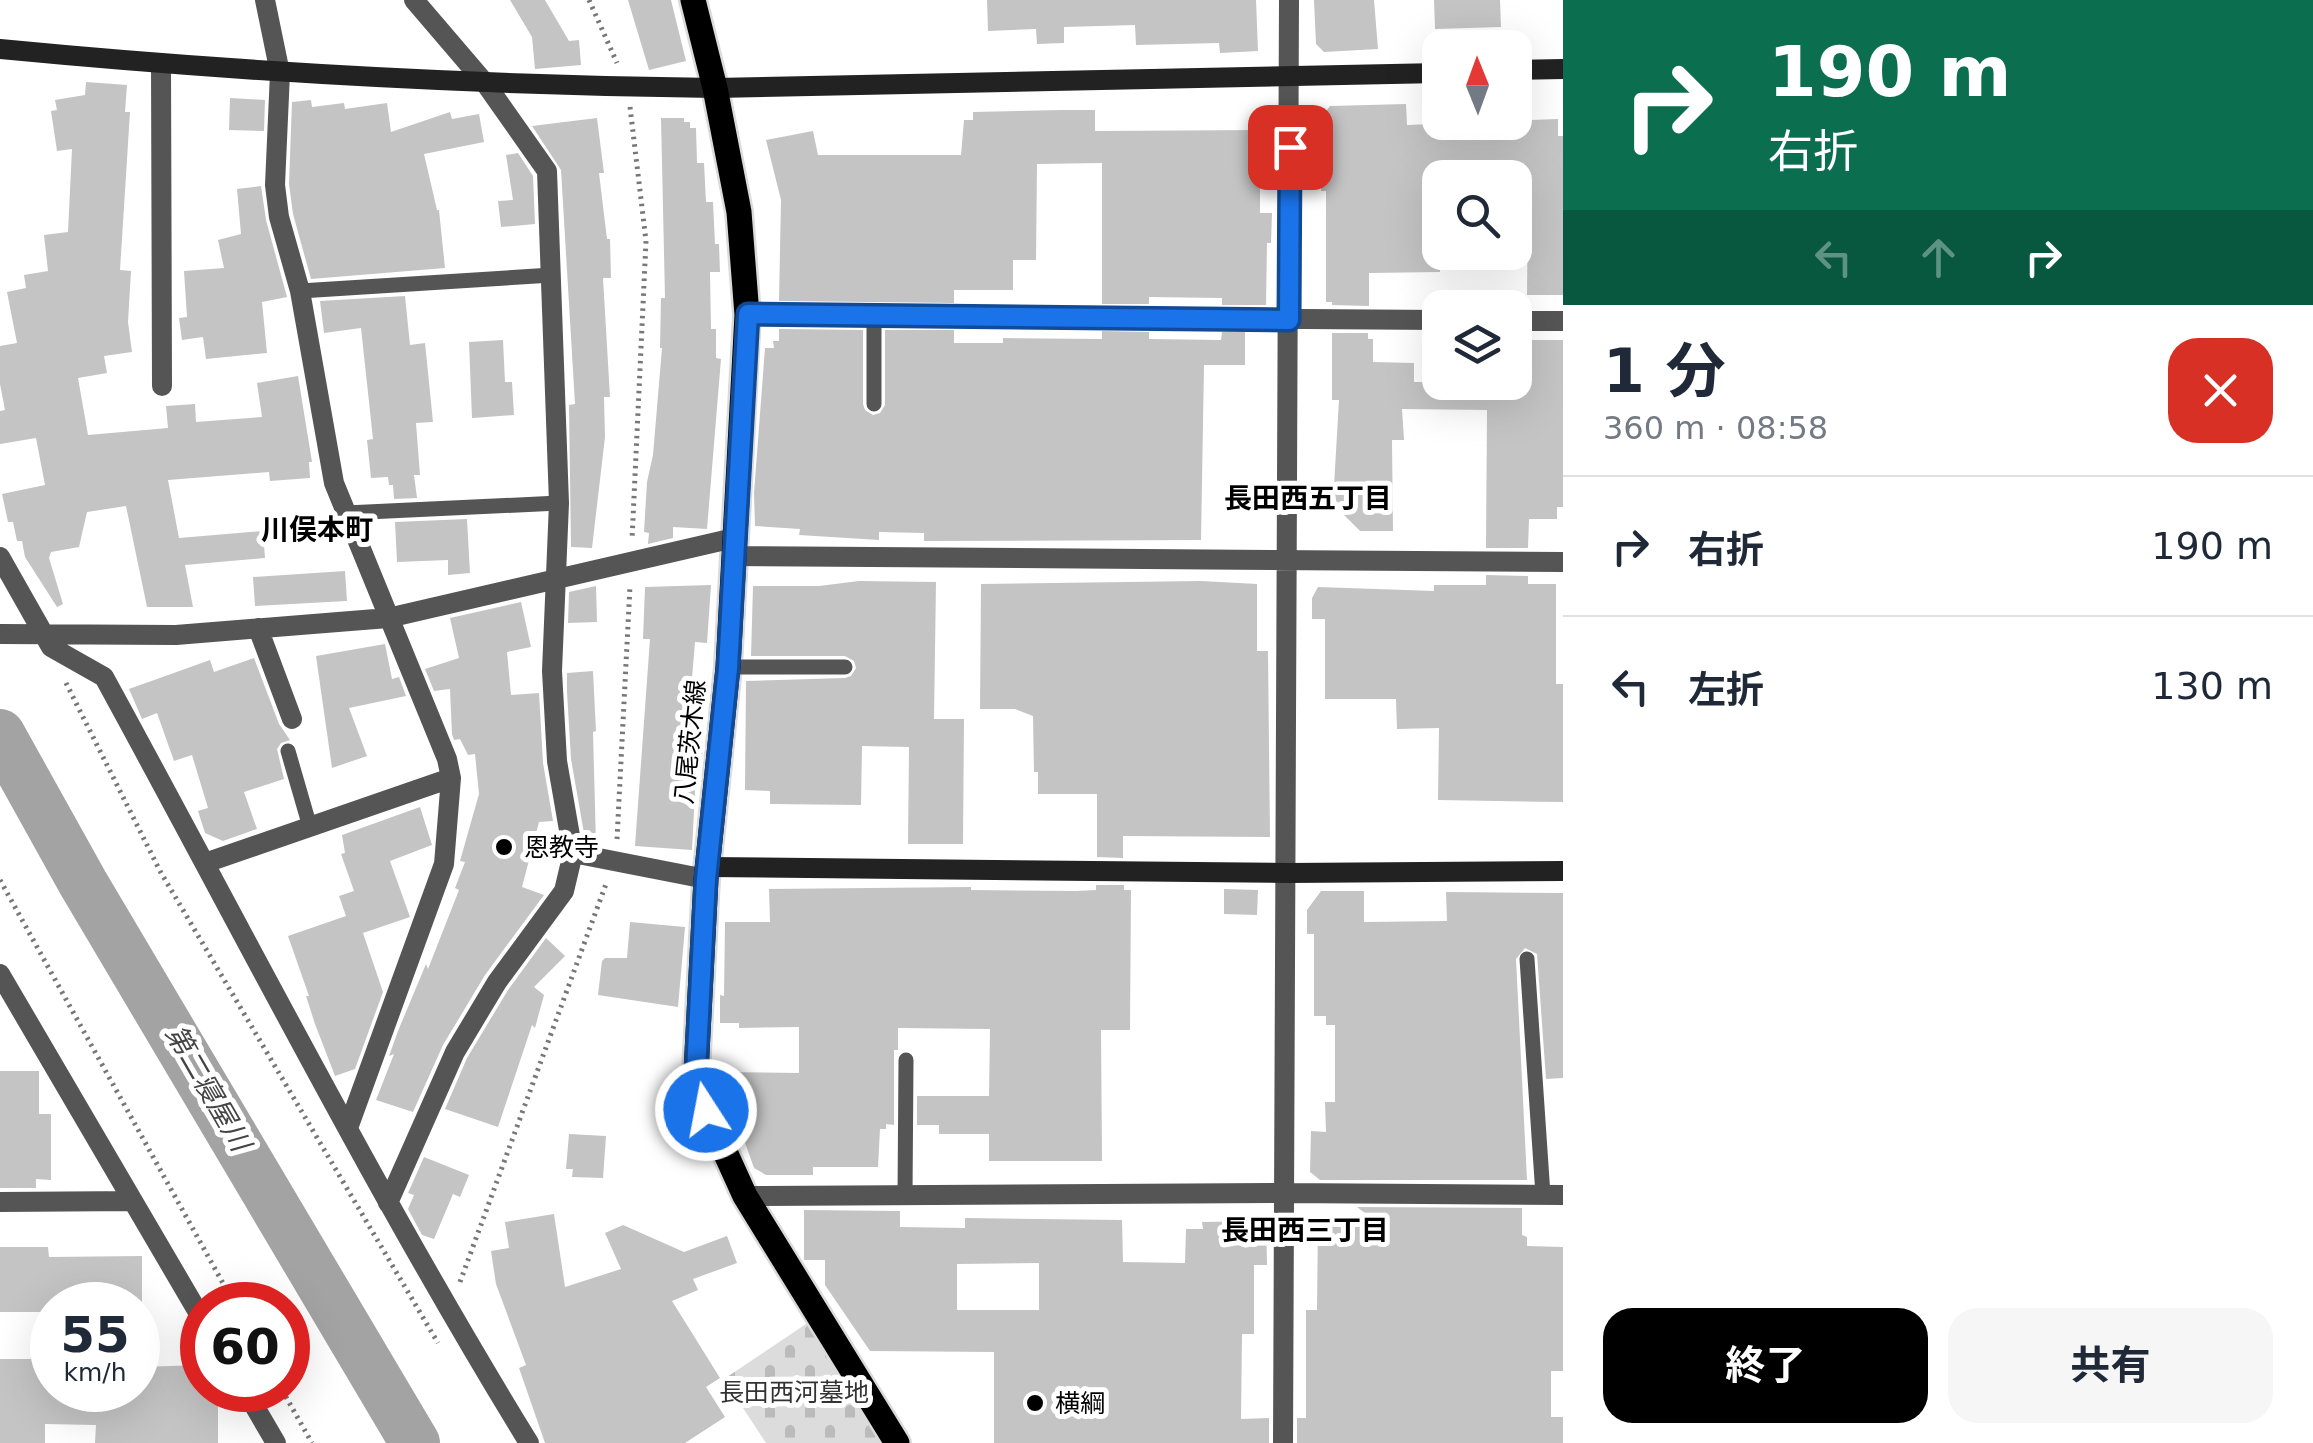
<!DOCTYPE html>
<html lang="ja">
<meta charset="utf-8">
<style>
body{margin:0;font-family:"DejaVu Sans","Noto Sans JP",sans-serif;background:#f6f6f7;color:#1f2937;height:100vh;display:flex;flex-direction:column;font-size:38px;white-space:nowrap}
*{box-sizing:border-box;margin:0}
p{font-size:32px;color:#747a83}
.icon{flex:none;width:55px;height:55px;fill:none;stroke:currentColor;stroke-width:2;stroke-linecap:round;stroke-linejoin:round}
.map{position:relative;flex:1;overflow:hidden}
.sheet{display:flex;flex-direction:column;background:#fff;width:750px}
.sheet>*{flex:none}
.hud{background:#0b6e4f;color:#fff;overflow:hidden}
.needle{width:65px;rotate:359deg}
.fabs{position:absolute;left:1422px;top:30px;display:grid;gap:20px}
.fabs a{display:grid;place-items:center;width:110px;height:110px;border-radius:20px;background:#fff;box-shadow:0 10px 40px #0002;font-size:50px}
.speed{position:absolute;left:30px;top:1282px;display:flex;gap:20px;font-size:50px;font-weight:700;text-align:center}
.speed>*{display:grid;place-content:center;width:130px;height:130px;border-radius:50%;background:#fff;box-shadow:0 10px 40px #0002;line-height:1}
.speed small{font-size:25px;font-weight:400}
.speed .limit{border:15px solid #d22;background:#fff;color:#111}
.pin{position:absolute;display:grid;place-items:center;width:85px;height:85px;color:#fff;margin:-42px;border-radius:20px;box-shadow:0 5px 15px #0006}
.me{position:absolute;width:110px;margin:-55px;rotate:349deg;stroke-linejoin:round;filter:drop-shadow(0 0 8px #0008)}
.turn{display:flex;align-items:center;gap:35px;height:210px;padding:0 40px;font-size:45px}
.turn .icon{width:130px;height:130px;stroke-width:2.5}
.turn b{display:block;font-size:70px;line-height:85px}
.lanes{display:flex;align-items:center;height:95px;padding:0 40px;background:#0003;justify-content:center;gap:50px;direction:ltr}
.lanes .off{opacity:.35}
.round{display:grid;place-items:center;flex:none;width:105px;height:105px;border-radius:30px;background:#f6f6f7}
.summary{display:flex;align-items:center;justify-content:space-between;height:170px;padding:0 40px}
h1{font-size:60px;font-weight:700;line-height:75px}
.primary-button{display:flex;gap:20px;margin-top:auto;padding:20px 40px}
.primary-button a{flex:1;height:115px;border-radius:30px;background:#000;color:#fff;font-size:40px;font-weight:700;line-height:115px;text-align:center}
.primary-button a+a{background:#f6f6f7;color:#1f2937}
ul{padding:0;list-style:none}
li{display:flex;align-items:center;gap:30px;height:140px;padding:0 40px;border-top:2px solid #e0e1e3}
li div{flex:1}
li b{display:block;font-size:38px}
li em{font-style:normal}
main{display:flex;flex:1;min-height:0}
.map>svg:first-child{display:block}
.cemetery{fill:url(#cemetery-stones)}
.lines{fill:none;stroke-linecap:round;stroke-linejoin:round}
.river{stroke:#a3a3a3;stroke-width:50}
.building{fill:#c4c4c4;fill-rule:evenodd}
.primary-casing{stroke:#dbdbdb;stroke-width:30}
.path{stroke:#777;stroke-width:5;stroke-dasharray:2.5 5;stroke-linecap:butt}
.lane{stroke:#555;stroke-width:15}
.street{stroke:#555;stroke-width:20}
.secondary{stroke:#222;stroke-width:20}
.primary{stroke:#000;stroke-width:25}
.route-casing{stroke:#114b97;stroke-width:25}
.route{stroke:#1a73e8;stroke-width:18}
.poi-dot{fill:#000;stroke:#fff;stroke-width:4}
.labels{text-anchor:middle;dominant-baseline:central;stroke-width:10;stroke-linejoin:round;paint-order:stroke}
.street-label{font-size:25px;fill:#000;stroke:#fff}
.poi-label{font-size:25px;fill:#000;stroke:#fff;text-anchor:start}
.park-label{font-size:25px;fill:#333;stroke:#fff}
.neighbourhood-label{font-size:28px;font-weight:bold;fill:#000;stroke:#fff}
.water-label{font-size:28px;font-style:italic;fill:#444;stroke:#fff}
</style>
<main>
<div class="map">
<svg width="1563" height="1443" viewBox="0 0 1563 1443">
<defs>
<pattern id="cemetery-stones" width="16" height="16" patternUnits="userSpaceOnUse" patternTransform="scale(2.5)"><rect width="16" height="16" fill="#dcdcdc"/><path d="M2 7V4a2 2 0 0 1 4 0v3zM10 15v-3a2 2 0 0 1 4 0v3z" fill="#bbb"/></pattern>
</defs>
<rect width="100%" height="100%" fill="#fff"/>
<!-- cemetery -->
<path class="cemetery" d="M809 1322 884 1443H766L724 1379Z"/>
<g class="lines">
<!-- river -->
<path class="river" d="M0 734 83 883 415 1443"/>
</g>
<!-- building -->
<path class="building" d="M510 0H545L569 41 579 40 581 65 535 69 532 37Z
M628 0H671L686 61 649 70Z
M987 0H1256L1258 51 1220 53 1219 43 1136 45 1135 25 1064 27V43L1037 44 1036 29 988 31Z
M1314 0H1374L1378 49 1324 52 1316 44Z
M1434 0H1500L1501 27 1435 29Z
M86 82 127 85 125 112H130L120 270 131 271 128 322 132 352 104 356 107 373 78 378 88 435 168 428 166 406 195 404 196 422 262 417 257 383 298 376 312 462H309L310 478 270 481 269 472 168 480 179 538 263 531 265 558 185 565 193 607H147L126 506 87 512 79 547 51 552 49 558 63 604 57 607 25 557 22 541H17L13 522H8L2 494 45 485 36 438 0 444V411L5 410 0 384V346L17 343 7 292 26 288 24 275 48 271 44 235 68 232 72 149 57 151 51 111 57 110 55 100 85 95Z
M230 98 265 100 264 131 229 130Z
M311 100 312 107 344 103 345 109 387 103 391 132 450 112 452 119 479 114 484 142 424 154 437 210H439L445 268 311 279 293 214 289 184 292 102Z
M1406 104 1407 125 1558 119V136H1563V295H1527L1528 195H1515V178H1440V272L1369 273V306L1332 305V302H1326V191H1321L1320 119 1330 106Z
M1061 110H1095V131L1260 130V213H1272L1271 243H1267L1266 305H1222V298L1149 297V304H1102V163L1037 164 1036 260H1013V290H954V303L779 301 781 200 766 140 813 131 818 155H961L964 120H973V112Z
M597 118 604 173H599L607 239H610L611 278H603L610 397H604L605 437 592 548 571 547 569 405 575 404 561 170 532 126Z
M661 118H684V122H690V128H696L697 163H704L706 202H713L715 244H719L720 272H710L711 329H716V358L721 359 707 529 673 527V538L648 544 649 533 644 532 647 482 653 455 662 348H660L661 298H665Z
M518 153 533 176 535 224 501 227 498 201 513 200 506 155Z
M261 186 266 220 287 297 262 302 267 353 206 359 203 337 182 340 179 318 187 317 184 271 224 268 218 240 241 234 237 189Z
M405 296 410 345 425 343 433 422 416 423 420 475H414L417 498 394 499 393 485H389L388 477 371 478 367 440 373 439 361 328 324 333 320 301Z
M779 329 863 330V404L865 410 873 415 880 413 885 405V330H954V343H1003V338L1102 339V331L1149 332V339L1221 340 1222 332H1245V365H1204L1201 540 924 541V533L879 532V540L799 535 800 529 755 526 754 493 765 348H774L773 341H779Z
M1332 333H1368V339H1373V362L1414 363V382H1515V340H1563V507H1557V519H1529L1528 548H1486L1487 410 1402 409 1404 440H1392L1393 531H1360L1337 508 1334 486 1339 400H1332Z
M503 340 505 382H512L514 415 472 418 469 342Z
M467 519 470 573 448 575V560L397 562 395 522Z
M345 571 347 601 255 606 253 577Z
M1486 575 1528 576V584H1556V684H1563V802L1438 800 1439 728 1397 729 1396 699H1325V619H1312V598L1318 587 1434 591V585H1486Z
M859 581 936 582 934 719H964L963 844H908L909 747 862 746 861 805 770 804V791L745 790 746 681 845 678 851 676 856 668 854 661 845 656H751L753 586H819Z
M1201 581 1257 584V651H1268L1270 837 1123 836V858L1097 857V794H1038V772H1034L1033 716 1015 709H980L981 584Z
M711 585 707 643 695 642 691 690 703 691 699 745 703 746 701 771H696L692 850 635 846 650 639H643L645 587Z
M596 586 597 622 568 623 569 592Z
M521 602 531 647 507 652 511 695 539 693 543 763 553 821 539 822 522 887 544 895 485 975 443 1045 413 1112 376 1100 394 1054 389 1056 398 1031 426 964 428 969 459 890 455 888 465 862 460 861 479 794 475 754 468 755 460 739 454 740 452 734 450 689 434 691 425 669 459 658 450 618Z
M385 644 392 679 399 677 406 696 349 708 367 756 332 768 316 656Z
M254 658 279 724 290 740 281 743 277 749 284 779 244 792 257 829 223 841 205 833 198 811 208 808 192 755 174 761 157 713 142 719 129 689 210 660 214 672Z
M593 671 596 731 593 732 596 844 585 839 571 759 567 692V673Z
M420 807 432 845 390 861 410 917 363 933 383 992 355 1069 335 1076 315 1024 306 996H309L288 936 346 916 339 896 354 891 341 854 345 853 342 835Z
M1096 885H1124V890H1131L1130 1030H1101L1102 1161H989V1134H939V1125H917V1096H989L990 1029 898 1028V1050H894V1125L886 1124V1129H880L878 1167H813V1175H766L754 1168 720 1072 799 1073V1027L739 1028V1023H720V995L724 996 725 922H770L769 889 971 887V890L1076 891 1096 890Z
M1224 889 1258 890 1257 915 1224 914Z
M1321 891H1364V922L1447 921 1446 892 1563 893V1078L1546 1079 1537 954 1525 948 1516 959 1527 1180H1320L1310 1172 1311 1131 1326 1132 1325 1102H1335V1025H1326V1016H1314V934H1307V910Z
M630 922 685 927 678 1007 598 995 602 961 605 958H627Z
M546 938 565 956 534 987 544 995 535 1028 532 1025 498 1127 445 1109 467 1058 508 990Z
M0 1071H39V1114H51V1180L36 1179V1188H0Z
M569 1134 606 1136 603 1178 572 1177 573 1169H566Z
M424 1157 469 1175 460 1197 453 1194 434 1239 422 1235 408 1209 414 1195 408 1193Z
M1357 1207 1522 1208V1235L1527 1237V1246L1563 1247V1371H1551V1417H1563V1443H1297V1418H1306V1310H1317L1318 1220H1374Z
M804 1210 900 1211V1227L965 1228V1218L1122 1220 1123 1262 1185 1263 1186 1229H1203L1202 1222 1266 1221 1267 1265H1254V1334H1242L1241 1419 1269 1418V1443H994V1352L870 1351 825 1285V1260H804ZM1039 1263V1310H957V1264Z
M554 1214 565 1287 621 1269 605 1233 623 1225 684 1252 727 1236 737 1263 693 1279 698 1290 672 1301 720 1378 706 1387 725 1417 685 1443H545L519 1368 526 1365 496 1284 491 1251 509 1248 505 1222Z
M0 1247H48L49 1257 142 1256V1305H52V1312H0Z
M0 1359H52V1390H138V1367L202 1365V1390H218V1443H95L96 1425 45 1424V1443H0Z"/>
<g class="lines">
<!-- primary casing -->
<g class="primary-casing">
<path id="primary" d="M693 0 715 88 739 212 747 315 728 667 706 879 696 1072 706 1110 745 1196 897 1443"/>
</g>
<!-- path -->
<path class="path" d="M589 0 617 63
M630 107 646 241 632 540
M66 683 160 871 438 1343
M617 839 630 586
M0 880 235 1305
M460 1282 606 884
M282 1390 312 1443"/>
<!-- lane -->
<path class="lane" d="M300 291 552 275
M874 404V316
M346 513 559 503
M728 667H845
M288 751 310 827
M1527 959 1543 1195
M905 1196 906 1060"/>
<!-- street -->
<path class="street" d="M265 0 280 73 275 185 279 217 300 291 334 483 447 759 451 778 444 864 348 1128
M161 64 162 386
M747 315 1440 320
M1515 321H1563
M732 556 1563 562
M0 557 51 647 104 677C244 933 376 1194 529 1443
M258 628 292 719
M0 634 176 635 388 618 734 538
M573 853 706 879
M205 863 451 778
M0 974 202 1319
M745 1196 1285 1193 1563 1195
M0 1202 133 1201
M388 1203 455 1052 497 982 564 891 573 853 557 761 552 671 559 503 547 171 485 83 414 0
M245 1390 276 1443
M1283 1443 1289 0"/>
<!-- secondary -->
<path class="secondary" d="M0 49C238 72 476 85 715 88L1440 73
M1515 70 1563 69
M708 867 1287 873 1563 871"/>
<!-- primary -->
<use href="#primary" class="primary"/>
</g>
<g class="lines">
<!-- route casing -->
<g class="route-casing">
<path id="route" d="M706 1110 696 1072 706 879 728 668 748 314 1289 320 1290 147"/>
</g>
<!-- route -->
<use href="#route" class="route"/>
</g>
<!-- markers -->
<g class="poi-dot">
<circle cx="504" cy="847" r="10"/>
<circle cx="1035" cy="1403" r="10"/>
</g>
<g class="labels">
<!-- street labels -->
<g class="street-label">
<text transform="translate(690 742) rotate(-84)">八尾茨木線</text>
</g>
<!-- poi labels -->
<g class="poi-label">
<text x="524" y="847">恩教寺</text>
<text x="1055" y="1403">横綱</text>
</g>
<!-- park labels -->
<g class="park-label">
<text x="794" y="1392">長田西河墓地</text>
</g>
<!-- neighbourhood labels -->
<g class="neighbourhood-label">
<text x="1308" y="498">長田西五丁目</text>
<text x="317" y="529">川俣本町</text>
<text x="1305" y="1230">長田西三丁目</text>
</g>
<!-- water labels -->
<g class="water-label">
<text transform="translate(208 1088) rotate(60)">第二寝屋川</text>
</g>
</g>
</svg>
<div class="fabs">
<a><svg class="needle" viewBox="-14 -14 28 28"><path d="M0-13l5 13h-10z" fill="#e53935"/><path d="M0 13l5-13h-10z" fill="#747a83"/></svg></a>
<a><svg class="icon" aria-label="search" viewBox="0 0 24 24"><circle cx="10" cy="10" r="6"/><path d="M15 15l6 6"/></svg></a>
<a><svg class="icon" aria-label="layers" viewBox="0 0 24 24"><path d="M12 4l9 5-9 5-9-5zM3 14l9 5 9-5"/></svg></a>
</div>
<div class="speed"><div>55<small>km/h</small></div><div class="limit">60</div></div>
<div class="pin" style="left:1290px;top:147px;background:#d93025"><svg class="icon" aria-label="arrive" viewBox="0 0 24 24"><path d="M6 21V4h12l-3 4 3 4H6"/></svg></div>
<svg class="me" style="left:706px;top:1110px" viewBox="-20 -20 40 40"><circle r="17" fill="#1a73e8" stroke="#fff" stroke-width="3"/><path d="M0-11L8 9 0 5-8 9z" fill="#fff"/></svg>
</div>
<section class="sheet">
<div class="hud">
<div class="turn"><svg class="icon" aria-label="right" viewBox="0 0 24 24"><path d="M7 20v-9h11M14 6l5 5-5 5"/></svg><div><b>190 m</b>右折</div></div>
<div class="lanes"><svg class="icon off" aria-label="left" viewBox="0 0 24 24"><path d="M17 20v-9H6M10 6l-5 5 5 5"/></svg><svg class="icon off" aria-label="ahead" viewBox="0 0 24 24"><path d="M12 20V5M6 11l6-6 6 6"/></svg><svg class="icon" aria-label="right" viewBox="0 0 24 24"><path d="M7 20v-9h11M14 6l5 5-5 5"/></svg></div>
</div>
<div class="summary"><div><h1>1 分</h1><p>360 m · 08:58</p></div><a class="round" style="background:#d93025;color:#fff"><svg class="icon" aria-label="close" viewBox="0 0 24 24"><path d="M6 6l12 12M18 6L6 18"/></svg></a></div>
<ul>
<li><svg class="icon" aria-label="right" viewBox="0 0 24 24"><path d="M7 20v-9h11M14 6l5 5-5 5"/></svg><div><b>右折</b></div><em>190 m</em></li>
<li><svg class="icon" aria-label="left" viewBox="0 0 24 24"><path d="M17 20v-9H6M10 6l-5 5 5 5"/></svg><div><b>左折</b></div><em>130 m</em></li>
</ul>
<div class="primary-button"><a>終了</a><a>共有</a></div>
</section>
</main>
